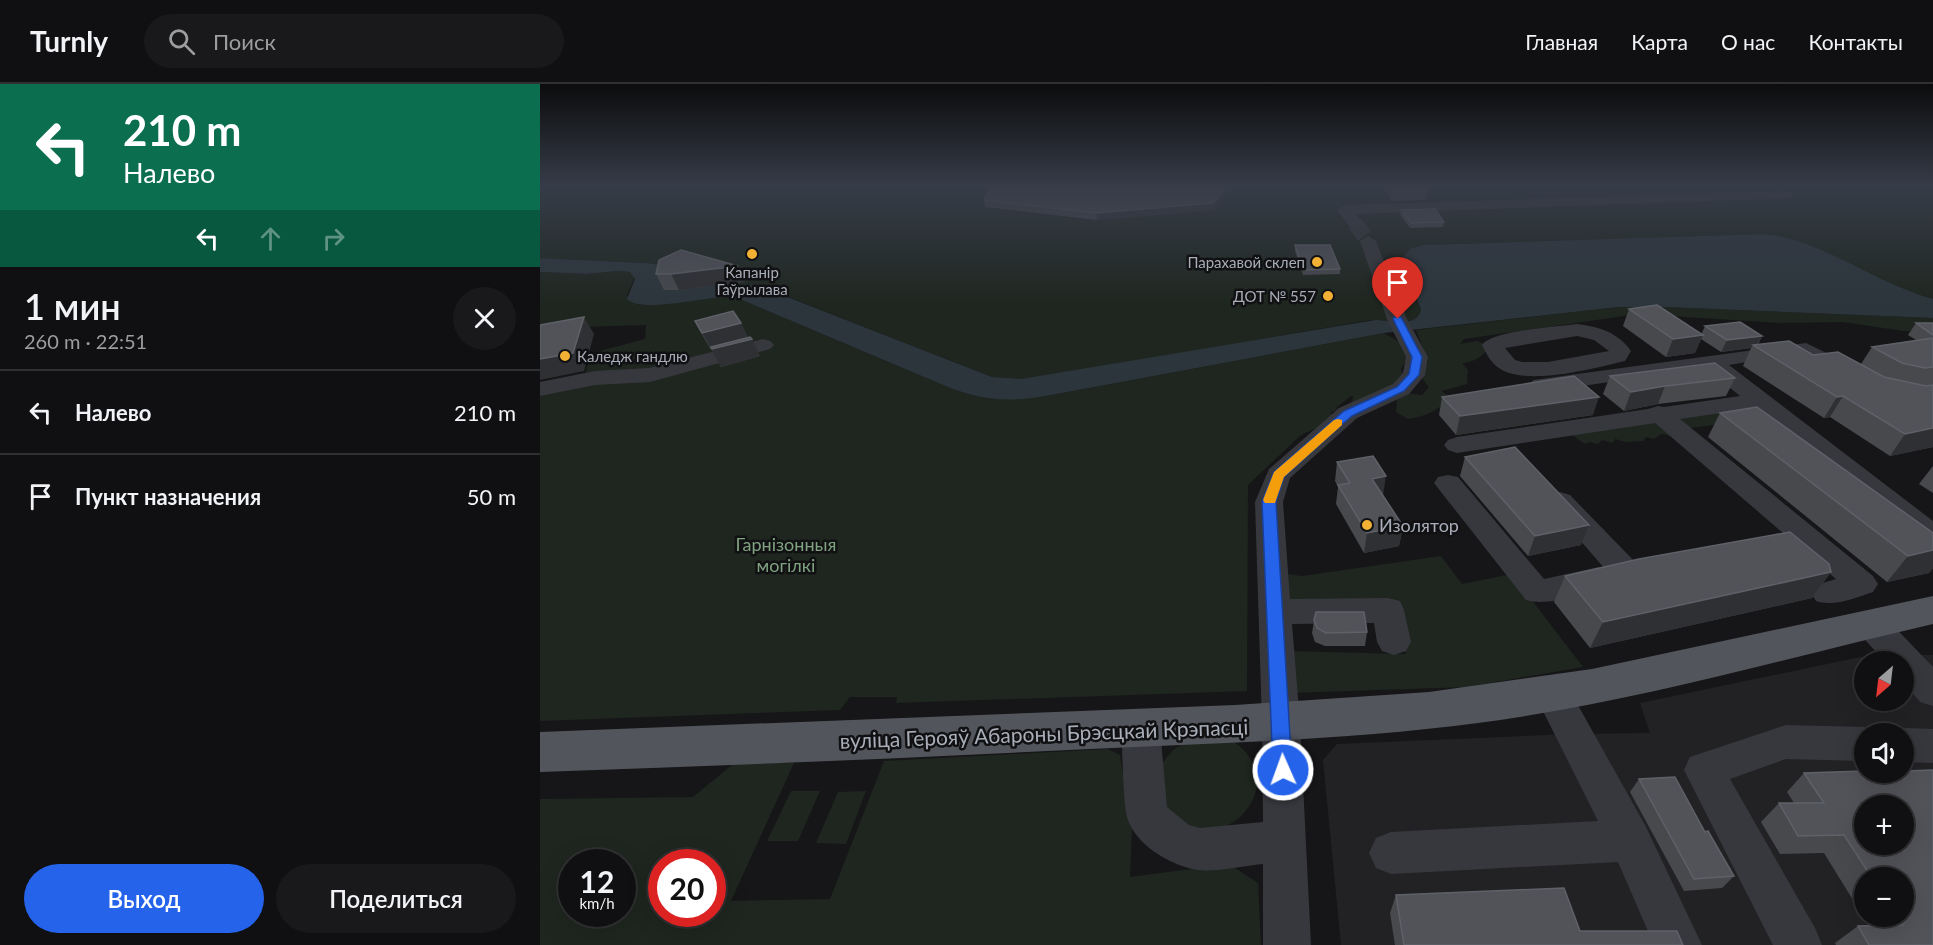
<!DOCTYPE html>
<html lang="ru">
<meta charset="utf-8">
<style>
body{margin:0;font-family:Lato,sans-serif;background:#19191b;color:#f1f3f6;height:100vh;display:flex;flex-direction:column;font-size:22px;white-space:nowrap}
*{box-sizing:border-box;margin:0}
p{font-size:20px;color:#9c9d9f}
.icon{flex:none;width:33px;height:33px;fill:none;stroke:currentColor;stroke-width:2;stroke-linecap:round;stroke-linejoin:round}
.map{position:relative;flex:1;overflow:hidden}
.details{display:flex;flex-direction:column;background:#101012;width:540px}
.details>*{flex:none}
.guide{background:#0b6e4f;color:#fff;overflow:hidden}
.needle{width:39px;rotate:208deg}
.tools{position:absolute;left:1314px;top:567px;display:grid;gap:12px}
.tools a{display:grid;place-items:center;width:60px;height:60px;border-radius:50%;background:#101012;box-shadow:0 6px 24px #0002,0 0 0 2px #303032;font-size:30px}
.speed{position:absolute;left:18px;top:765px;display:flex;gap:12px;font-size:30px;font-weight:700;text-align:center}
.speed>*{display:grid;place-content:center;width:78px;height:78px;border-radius:50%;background:#101012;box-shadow:0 6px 24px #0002,0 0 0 2px #303032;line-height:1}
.speed small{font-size:15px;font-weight:400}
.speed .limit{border:9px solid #d22;background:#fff;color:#111}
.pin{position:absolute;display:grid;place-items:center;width:51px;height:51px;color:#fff;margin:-62px -26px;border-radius:50% 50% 50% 0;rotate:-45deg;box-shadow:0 0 6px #0007}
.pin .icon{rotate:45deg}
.me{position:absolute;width:66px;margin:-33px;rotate:358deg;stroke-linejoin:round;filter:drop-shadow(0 0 4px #0008)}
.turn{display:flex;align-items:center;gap:21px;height:126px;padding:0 24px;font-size:27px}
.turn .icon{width:78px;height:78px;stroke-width:2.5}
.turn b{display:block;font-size:42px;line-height:51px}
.lanes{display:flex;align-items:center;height:57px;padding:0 24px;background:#0003;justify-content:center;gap:30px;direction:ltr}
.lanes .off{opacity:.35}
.round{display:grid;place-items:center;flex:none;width:63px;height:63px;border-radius:32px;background:#19191b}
.overview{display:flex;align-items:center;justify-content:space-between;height:102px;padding:0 24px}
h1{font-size:36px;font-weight:600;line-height:45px}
.button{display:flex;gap:12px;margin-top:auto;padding:12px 24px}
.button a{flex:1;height:69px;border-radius:36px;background:#2563eb;color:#fff;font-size:24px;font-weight:600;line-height:69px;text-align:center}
.button a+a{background:#19191b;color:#f1f3f6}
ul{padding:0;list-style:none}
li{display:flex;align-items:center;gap:18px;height:84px;padding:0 24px;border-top:2px solid #303032}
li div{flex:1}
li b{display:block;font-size:22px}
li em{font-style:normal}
header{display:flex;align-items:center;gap:36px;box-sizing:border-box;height:84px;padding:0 30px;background:#101012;border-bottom:2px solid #303032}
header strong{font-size:28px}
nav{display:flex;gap:33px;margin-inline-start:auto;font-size:21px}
.search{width:420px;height:54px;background:#19191b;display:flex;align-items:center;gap:15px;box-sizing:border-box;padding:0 21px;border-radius:33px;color:#9c9d9f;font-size:22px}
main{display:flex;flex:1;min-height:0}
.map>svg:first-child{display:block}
.built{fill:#222225;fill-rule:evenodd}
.green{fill:#1e261f;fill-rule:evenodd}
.water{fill:#2c353c}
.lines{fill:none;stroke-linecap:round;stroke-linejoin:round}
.minor-tunnel{stroke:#333438;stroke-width:16;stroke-dasharray:16 8;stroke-linecap:butt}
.minor{fill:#37383d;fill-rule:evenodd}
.major{fill:#53555c;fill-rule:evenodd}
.wall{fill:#47494d;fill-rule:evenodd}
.shaded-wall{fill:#2f3033}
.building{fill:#525359;stroke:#5f6168;stroke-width:1.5;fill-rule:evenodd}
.route{fill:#2563eb;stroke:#184099;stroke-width:1.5}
.slow{fill:#f59e0b}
.poi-dot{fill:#f2b134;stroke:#111113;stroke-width:2}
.labels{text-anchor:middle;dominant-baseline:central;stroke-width:5;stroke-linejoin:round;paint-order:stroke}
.far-poi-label{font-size:15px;fill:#a8adb8;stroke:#111113;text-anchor:end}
.poi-label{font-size:18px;fill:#a8adb8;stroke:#111113;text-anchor:start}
.park-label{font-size:18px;fill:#7fa381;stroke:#111113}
.near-street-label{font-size:21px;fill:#a8adb8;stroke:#111113}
</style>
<header>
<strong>Turnly</strong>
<div class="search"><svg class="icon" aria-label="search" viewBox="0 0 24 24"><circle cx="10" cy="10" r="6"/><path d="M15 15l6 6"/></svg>Поиск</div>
<nav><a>Главная</a><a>Карта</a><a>О нас</a><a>Контакты</a></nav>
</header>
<main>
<section class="details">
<div class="guide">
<div class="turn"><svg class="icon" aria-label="left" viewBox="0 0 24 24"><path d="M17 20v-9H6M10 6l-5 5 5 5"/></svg><div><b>210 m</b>Налево</div></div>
<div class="lanes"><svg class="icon" aria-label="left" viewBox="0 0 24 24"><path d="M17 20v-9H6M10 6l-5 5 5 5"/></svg><svg class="icon off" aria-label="ahead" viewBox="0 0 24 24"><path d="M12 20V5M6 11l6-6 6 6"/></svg><svg class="icon off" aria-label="right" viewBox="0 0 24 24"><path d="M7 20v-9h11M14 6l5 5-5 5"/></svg></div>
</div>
<div class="overview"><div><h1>1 мин</h1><p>260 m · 22:51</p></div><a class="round"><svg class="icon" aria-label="close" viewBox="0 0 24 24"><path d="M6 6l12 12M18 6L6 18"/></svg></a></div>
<ul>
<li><svg class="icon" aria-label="left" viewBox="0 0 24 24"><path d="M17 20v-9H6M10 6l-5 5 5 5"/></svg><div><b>Налево</b></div><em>210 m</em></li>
<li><svg class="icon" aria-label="arrive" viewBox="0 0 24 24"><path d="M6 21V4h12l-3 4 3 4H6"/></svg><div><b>Пункт назначения</b></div><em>50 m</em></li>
</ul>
<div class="button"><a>Выход</a><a>Поделиться</a></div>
</section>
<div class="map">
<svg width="1393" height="861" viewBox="0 0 1393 861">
<rect width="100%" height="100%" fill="#161618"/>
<!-- built -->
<path class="built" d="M1335 570 1393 571V861H801L783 676 797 660 1033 650 1110 649 1100 619ZM1324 578H1364V616H1324ZM1324 650H1364V688H1324ZM1324 722H1364V760H1324ZM1324 794H1364V832H1324Z"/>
<!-- green -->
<path class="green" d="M0 102H1393V215L1367 207 1230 150 883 161 876 163 862 179 881 226C876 246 845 235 831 236L491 295 471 296 452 293 223 203 191 200 130 206 106 179 0 174Z
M78 187 90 188 95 192 87 211 99 221 176 213H195L410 304C449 318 466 316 506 312L844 249 858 257 867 275 861 285 864 293 854 304 818 320 812 318 813 312H811L797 323 796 326 790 329 794 332 785 340 761 351 708 401 707 607 356 619 357 613H310L300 626 0 637V309L45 290 48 280 53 278 56 268 105 255 106 241 43 243 0 251V188L46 190Z
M1079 223H1124L1393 234V248L1363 247 1303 238 1240 239 1098 230 924 255 920 260 937 257 950 263C941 273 935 278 922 279L928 286 927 300 902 307 911 315C897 326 885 333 868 335L856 328 857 315 866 309 882 311 889 303 881 293 888 277 876 246Z
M1194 322 1180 340 1150 344 1137 353 1121 350 1114 355 1106 353 1103 357 1086 358 1075 355 1073 359 1062 356 1058 360 1050 358 1045 360 1032 351Z
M901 472 922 500 972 490 1043 583 927 603 750 609 748 567 866 570 850 514 748 517 747 490 762 492Z
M647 657C661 657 680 655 693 658 699 660 706 668 710 674 735 710 690 760 650 743 641 739 632 729 624 723L623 678 633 666Z
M568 665 580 671 592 745 590 793 689 780 718 799 721 861H0V715L153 713 193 680 254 679 191 817 290 815 344 677ZM32 778H82V830H32ZM122 778H172V830H122Z
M251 707H280L258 757H227Z
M326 707 306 760 276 759 298 708Z"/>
<!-- water -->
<path class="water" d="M1224 150C1281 155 1336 200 1393 215V234L1124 223H1079L844 249 506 312C468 318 446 317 410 304L195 213C171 210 102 231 87 215L95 195 90 188 78 187 46 190 0 188V174L106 179 120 181 127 206H130L191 200 217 201 452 293 481 295 835 236C849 236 876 245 881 226L862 175 870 165 883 161Z"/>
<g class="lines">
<!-- minor-tunnel -->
<path class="minor-tunnel" d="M815 139 828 157"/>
<!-- minor -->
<path class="minor" d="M1246 107 1251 108 1253 111 1251 114 816 130 823 139 815 144 809 142 797 126 805 121Z
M828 152 836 157 867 235 888 273 885 291 869 310 817 334 750 394 743 418 750 515 848 514 860 517 864 526 871 558 866 567 854 571 842 567 837 558 834 539 752 540 760 639 771 861H723V780C703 782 678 788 658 786 631 782 595 761 587 733 584 720 584 705 583 692 583 672 579 651 588 632L601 628 614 632 620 644 627 723 649 741 660 744 723 738 722 639 715 418 729 385 799 324 853 300 863 289 866 273 847 235 820 157Z
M1037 240C1059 243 1078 248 1091 267L1085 277C1054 284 986 303 959 284 951 279 946 269 942 261 953 246 1018 243 1037 240ZM1037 252 1054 256 1069 267 1008 278H982L975 276 965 264Z
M223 255 230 257 234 261 230 265 110 298 55 301 0 312V298L55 287 109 284Z
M1266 259 1317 284 1320 289 1317 294C1297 299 1282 281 1265 273 1256 269 1203 279 1189 281L1393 437V462L1383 459 1215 324 1140 335 1333 492 1338 500 1333 508C1315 514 1294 523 1276 517L1271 509 1276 501 1296 495 1262 466 1222 473 1211 470 1207 463 1211 456 1243 449 1115 339 917 369 908 366 904 361 908 356 917 353 1108 325 1118 322 1124 323 1200 312 1165 284 1001 308 993 306 990 301 993 296Z
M908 391 918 393 1004 495 1059 483 1065 485 1006 417 1010 411 1020 408 1030 411 1097 480 1101 488 1097 496 1086 499 1074 495 1070 502C1048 509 1007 523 986 516L894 399 898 393Z
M1330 526 1342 530 1393 583V622L1380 618 1364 599V578H1345L1318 548 1313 539 1318 530Z
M1012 594 1025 598 1105 741 1162 861H1114L1078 778 851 790 836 784 829 769 836 754 851 748 1058 737 994 609 999 598Z
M1246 641 1324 643 1338 650H1324V677L1246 675 1190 695 1275 844 1282 861H1233L1144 686 1150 673Z
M1364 644 1393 645V679L1364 678V650H1350Z"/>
<!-- major -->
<path class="major" d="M1393 512V540C1242 575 1092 619 938 639 809 656 679 659 550 665 367 674 184 682 0 688V648L695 621 889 608 1052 585Z"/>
</g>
<!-- wall -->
<path class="wall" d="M843 102H884L888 107 886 116 852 117Z
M444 116 674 126 557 136 445 123Z
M861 126 904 138 903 143 870 144 860 131Z
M755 161 800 185V190L763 191 755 167Z
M198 182 205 198 139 206H124L116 190Z
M1089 225 1161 251 1165 242 1222 252 1218 261 1321 280 1332 263 1376 256 1368 251 1376 239H1393V363L1350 372 1290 333 1284 334 1203 282 1211 264 1181 268 1161 255 1155 269 1126 273 1083 242Z
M155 237 201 239 208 254 220 272 181 283 172 266H171L164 254Z
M1070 292 1195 294 1186 312 1118 320 1084 327 1063 310Z
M902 313 1053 331 916 351 899 331Z
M1180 329 1393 449V484L1389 489 1347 498 1168 353Z
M925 373 1041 461 988 472 920 392Z
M797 378 843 412 863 442 859 462 824 469 796 420 798 403 795 397Z
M1393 382V409L1379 400Z
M1291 488 1272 514 1050 564 1014 518 1025 492Z
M774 536 827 548 825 562H785L775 558 772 549Z
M1393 686V861H1296L1295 859 1318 842H1329L1284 769 1240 770 1221 738 1239 719H1254L1247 708 1264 689 1324 687V688H1364V687ZM1324 722H1364V760H1324ZM1324 794H1364V832H1324Z
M1099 695 1165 748 1194 792 1182 804 1144 807 1090 708Z
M856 811 1040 847 1143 861H855L850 829Z"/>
<!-- shaded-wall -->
<path class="shaded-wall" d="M687 102H692L674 126 557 136 556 129Z
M198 182 205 198 139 206 131 190Z
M44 233 54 250 44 287 0 296V275Z
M201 239 209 256 212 255 220 272 181 283 162 249Z
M1163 251 1155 269 1126 273 1133 255Z
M1222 252 1216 263 1213 261 1211 264 1181 268 1187 256Z
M1125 302 1118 320 1084 327 1091 308Z
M1303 312 1290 333 1284 334 1297 313Z
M1059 313 1053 331 916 351 920 332Z
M1393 344V363L1350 372 1365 350Z
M846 392 843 412 832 395Z
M1049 441 1041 461 988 472 995 452Z
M863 442 859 462 824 469 827 449Z
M1393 466V484L1389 489 1347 498 1368 472Z
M1291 488 1272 514 1050 564 1063 538Z"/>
<!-- building -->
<path class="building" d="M450 102H687L673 119 556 129 444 116Z
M850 102H884L888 107 853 108Z
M895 125 904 138 871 139 861 126Z
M755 161H790L800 185 763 186Z
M141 166 198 182 131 190H116L119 176Z
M1117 221 1163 251 1133 255 1089 225Z
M193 227 201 239 162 249 155 237Z
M44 233 33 269 0 275V241Z
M1200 238 1222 252 1187 256 1165 242Z
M1376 239H1393V251Z
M210 253 212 255 172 265 171 263Z
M1393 254V283L1385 284 1362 279 1332 263Z
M1249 257 1273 271 1298 268 1344 293 1386 302 1393 301V344L1365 350 1303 312 1297 313 1213 261Z
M1175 279 1195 294 1125 302 1091 308 1070 292Z
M1034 292 1059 313 920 332 902 313Z
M1217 323 1393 449V466L1368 472 1180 329Z
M975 363 1049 441 995 452 925 373Z
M833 372 846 392 832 395 863 442 827 449 798 401 810 399 797 378Z
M1250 448 1289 480 1291 488 1063 538 1025 492 1099 475Z
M776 528H824L827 548 786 549 777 544 774 536Z
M1393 686V861H1329L1318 842 1363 841 1357 832H1364V794H1332L1304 751 1258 752 1239 719H1284L1264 689 1324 687V688H1364V687ZM1324 722H1364V760H1324Z
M1135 693 1165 748 1168 747 1194 792 1154 795 1099 695Z
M1024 804 1040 847H1137L1143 861H864L856 811Z"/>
<!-- sky -->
<linearGradient id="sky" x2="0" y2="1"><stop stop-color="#0c0c0d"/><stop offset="0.46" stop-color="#363c48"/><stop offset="1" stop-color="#363c48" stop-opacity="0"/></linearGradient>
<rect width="1393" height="222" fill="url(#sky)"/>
<!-- route -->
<path class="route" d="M854 233H861L882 273 879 291 864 307 812 332 799 343 744 393 736 418 752 686 749 692 743 695 736 692 733 686 722 418 734 388 791 338 804 327 857 303 869 290 872 273 853 235Z"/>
<!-- slow -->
<path class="slow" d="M798 335 802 336V341L744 393 735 419H725L723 416 734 388 794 336Z"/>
<!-- markers -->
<g class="poi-dot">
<circle cx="212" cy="170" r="6"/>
<circle cx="777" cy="178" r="6"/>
<circle cx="788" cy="212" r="6"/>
<circle cx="25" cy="272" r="6"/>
<circle cx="827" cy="441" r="6"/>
</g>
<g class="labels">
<!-- far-poi labels -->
<g class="far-poi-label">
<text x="765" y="178">Парахавой склеп</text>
<text x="212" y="188" text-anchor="middle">Капанір<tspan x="212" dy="17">Гаўрылава</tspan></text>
<text x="776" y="212">ДОТ № 557</text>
<text x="37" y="272" text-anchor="start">Каледж гандлю</text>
</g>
<!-- poi labels -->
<g class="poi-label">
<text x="839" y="441">Изолятор</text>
</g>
<!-- park labels -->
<g class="park-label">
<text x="246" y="460">Гарнізонныя<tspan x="246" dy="21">могілкі</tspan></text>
</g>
<!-- near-street labels -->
<g class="near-street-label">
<text transform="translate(504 649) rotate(-2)">вуліца Герояў Абароны Брэсцкай Крэпасці</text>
</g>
</g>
</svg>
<div class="tools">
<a><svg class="needle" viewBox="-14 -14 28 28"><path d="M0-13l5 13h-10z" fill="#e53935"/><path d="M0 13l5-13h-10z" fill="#9c9d9f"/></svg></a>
<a><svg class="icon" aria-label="sound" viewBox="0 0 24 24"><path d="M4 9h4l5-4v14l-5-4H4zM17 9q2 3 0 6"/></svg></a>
<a>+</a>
<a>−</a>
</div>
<div class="speed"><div>12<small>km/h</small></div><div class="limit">20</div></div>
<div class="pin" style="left:858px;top:235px;background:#d93025"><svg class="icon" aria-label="arrive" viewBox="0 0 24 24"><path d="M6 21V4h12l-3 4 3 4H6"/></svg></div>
<svg class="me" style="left:743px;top:686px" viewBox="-20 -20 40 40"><circle r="17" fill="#2563eb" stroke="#fff" stroke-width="3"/><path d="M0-11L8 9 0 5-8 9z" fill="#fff"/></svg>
</div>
</main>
